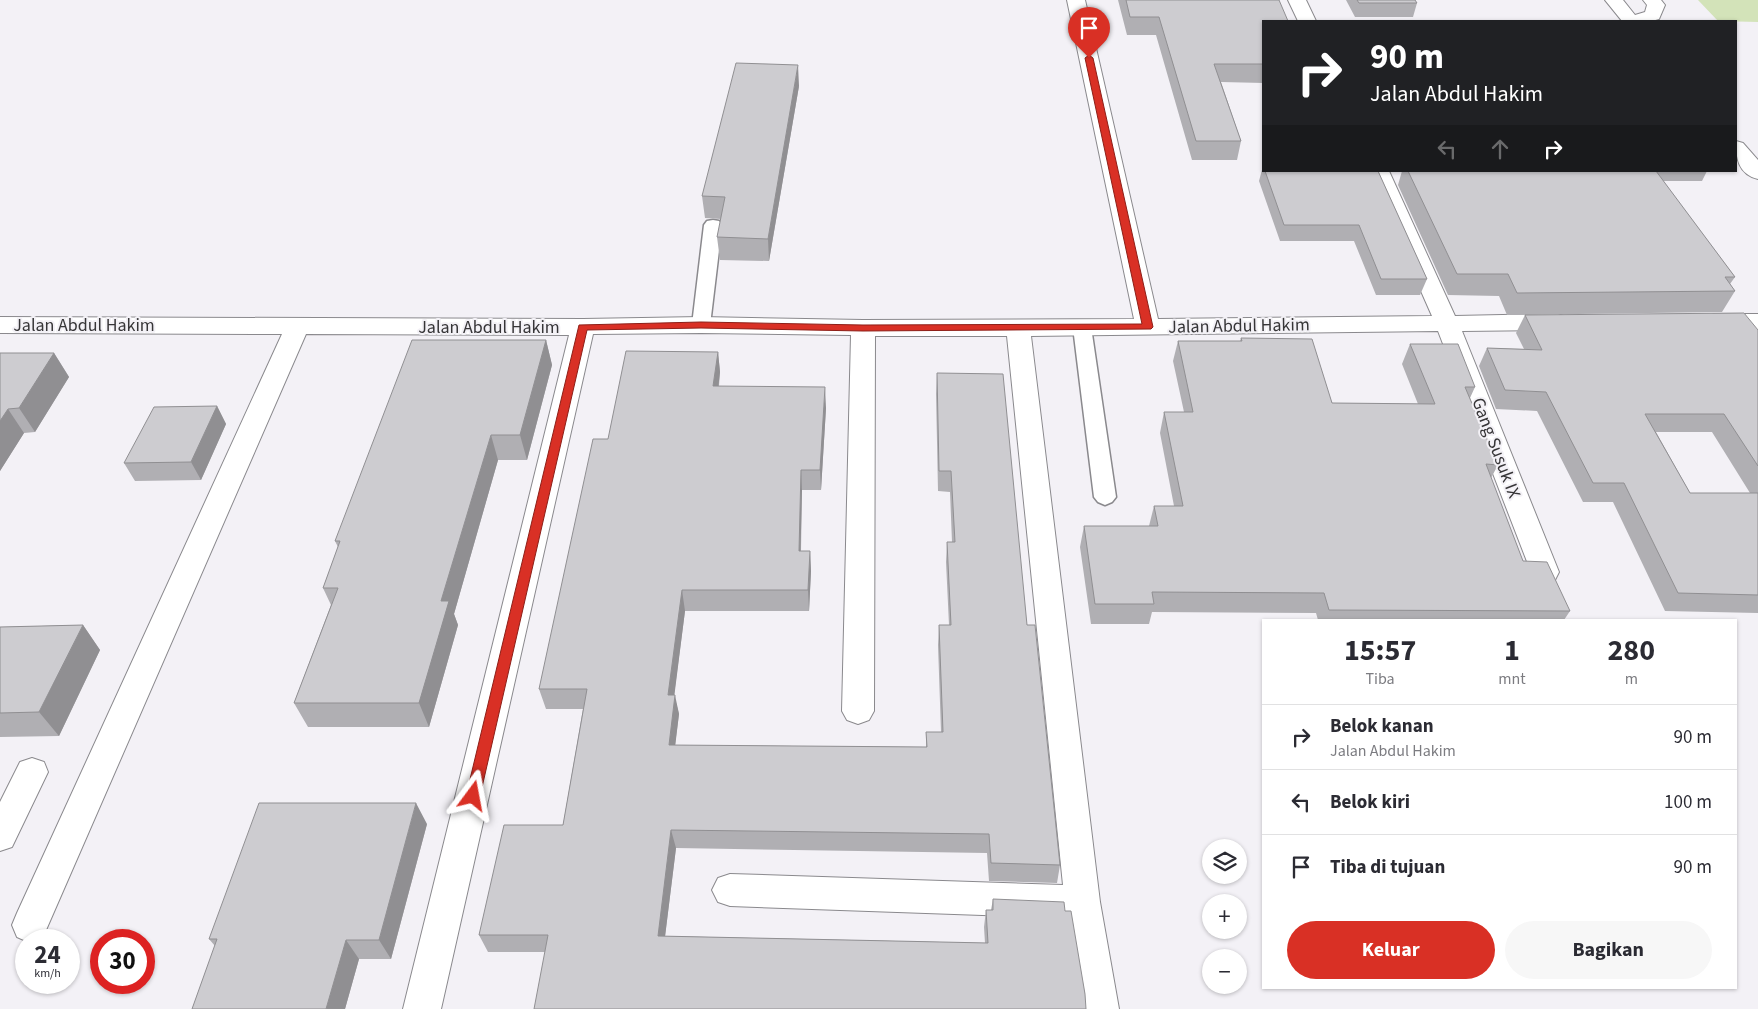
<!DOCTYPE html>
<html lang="id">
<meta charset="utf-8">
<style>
body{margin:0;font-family:"Source Sans 3",sans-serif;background:#f7f7f7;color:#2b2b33;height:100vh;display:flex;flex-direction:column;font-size:19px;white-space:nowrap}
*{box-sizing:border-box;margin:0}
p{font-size:16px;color:#7c7c81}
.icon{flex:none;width:28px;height:28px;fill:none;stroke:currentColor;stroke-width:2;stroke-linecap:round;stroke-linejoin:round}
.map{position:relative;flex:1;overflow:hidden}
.drawer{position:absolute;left:1262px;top:619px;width:475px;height:370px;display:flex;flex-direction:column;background:#fff;border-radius:0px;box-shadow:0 1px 4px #0004}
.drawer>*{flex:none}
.guide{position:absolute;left:1262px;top:20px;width:475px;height:152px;border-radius:0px;box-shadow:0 1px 4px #0004;background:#202124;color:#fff;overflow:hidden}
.controls{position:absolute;left:1202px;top:839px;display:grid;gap:10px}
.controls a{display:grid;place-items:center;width:45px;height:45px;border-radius:50%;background:#fff;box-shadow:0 1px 4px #0004;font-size:25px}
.speed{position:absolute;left:15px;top:929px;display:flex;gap:10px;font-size:25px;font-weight:700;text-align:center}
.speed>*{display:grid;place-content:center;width:65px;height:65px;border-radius:50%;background:#fff;box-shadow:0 1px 4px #0004;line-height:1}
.speed small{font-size:12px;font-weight:400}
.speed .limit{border:8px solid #d22;background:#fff;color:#111}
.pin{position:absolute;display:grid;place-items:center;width:42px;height:42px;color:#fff;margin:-51px -21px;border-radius:50% 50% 50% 0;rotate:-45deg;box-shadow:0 0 5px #0007}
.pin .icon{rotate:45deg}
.me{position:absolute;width:55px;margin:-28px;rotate:13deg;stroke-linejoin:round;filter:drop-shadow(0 0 4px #0008)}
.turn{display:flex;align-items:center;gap:18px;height:105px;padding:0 25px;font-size:22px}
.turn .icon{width:65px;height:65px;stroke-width:2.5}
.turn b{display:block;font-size:35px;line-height:42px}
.lanes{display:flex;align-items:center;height:48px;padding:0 25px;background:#0003;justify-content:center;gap:25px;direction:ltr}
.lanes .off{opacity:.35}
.eta{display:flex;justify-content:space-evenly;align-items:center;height:85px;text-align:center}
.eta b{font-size:30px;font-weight:700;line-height:35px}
.action{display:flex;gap:10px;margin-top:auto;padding:10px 25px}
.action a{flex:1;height:58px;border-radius:30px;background:#d93025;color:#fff;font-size:20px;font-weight:700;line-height:58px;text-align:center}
.action a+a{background:#f7f7f7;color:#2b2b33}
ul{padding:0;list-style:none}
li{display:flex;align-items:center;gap:15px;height:65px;padding:0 25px;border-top:1px solid #e1e1e2}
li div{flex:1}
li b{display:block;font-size:19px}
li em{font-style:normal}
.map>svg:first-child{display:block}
.green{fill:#d3e3b9}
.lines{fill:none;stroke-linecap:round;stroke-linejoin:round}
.lane-casing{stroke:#8a898d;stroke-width:3}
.street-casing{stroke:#8a898d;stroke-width:2}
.lane{fill:#fff;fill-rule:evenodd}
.street{fill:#fff;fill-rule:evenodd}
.wall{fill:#b0afb3;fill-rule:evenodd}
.shaded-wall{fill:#908f92}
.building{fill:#cdccd0;stroke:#908f92}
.route{fill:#d93025;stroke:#8d1f18}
.labels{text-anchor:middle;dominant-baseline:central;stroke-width:4;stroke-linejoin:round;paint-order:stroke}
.street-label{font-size:18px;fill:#363537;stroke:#f3f1f6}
</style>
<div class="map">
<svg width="1758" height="1009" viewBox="0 0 1758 1009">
<rect width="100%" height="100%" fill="#f3f1f6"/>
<!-- green -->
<path class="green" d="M1698 0H1758V22L1718 21Z"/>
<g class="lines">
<!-- lane casing -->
<g class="lane-casing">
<path id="lane" d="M713 220 719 221 722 225 710 325 708 329 701 331 694 329 692 325 704 225 707 221Z
M1082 321 1089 323 1091 327 1116 497 1112 502 1105 505 1098 502 1094 497 1073 327 1075 323Z"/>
</g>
<!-- street casing -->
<g class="street-casing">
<path id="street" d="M1067 0H1085L1158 319 1432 316 1368 171H1389L1455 316 1558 314 1566 317 1570 322 1566 327 1558 330 1462 331 1559 572 1555 580 1545 583 1535 580 1531 572 1438 331 1031 336 1100 902 1119 1009H1081L1067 918 730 906 718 902 712 890 718 878 730 874 1063 885 1007 336H875L874 711 869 720 858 724 847 720 842 711 851 335 701 333 593 334 441 1009H403L569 335 306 334 43 937 26 941 17 937 12 925 17 913 282 334 0 333V317L583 319 701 317 863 320 1134 319Z
M1288 0H1306L1316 21H1298Z
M1605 0H1623L1635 15 1645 12 1647 5 1643 0H1661L1665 5 1659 19 1652 21H1622Z
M1736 141 1743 143 1758 160V179C1738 174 1736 158 1736 141Z
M1714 314H1758V330H1714L1706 327 1702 322 1706 317Z
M32 758 44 762 48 772 12 847 0 851V802L20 762Z"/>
</g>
<!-- lane -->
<use href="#lane" class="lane"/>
<!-- street -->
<use href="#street" class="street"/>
</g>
<!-- wall -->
<path class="wall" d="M1118 0H1279L1264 21V83L1221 82 1241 141 1237 160H1192L1156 35H1127Z
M1346 0H1415L1417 3 1413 17H1355Z
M799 86 769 261 720 260 717 237 721 219 705 218 702 196Z
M1263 166H1264V171H1378L1427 279 1420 295H1376L1354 241H1280L1259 181Z
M1402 171H1707L1702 181H1663L1735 277 1730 284 1735 291 1722 312 1507 315 1499 296 1448 295 1398 185Z
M1525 315 1758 330V613L1665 611 1613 502H1583L1537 411 1496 409 1479 366 1487 348 1524 349 1516 333ZM1656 432H1712L1750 493H1690Z
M1241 338 1332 403 1418 404 1402 364 1410 344 1475 387 1470 398 1498 465 1491 478 1523 561 1570 611 1564 620H1318L1316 613 1152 612 1149 624H1091L1080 547 1084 526H1149L1154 506H1174L1160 433 1164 412H1184L1173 361 1178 341H1240Z
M546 340 552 365 527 460H498L454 614 458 625 429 727H308L294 703 331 605 323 588 338 547 335 541Z
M718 352 720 372 719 386 826 408 821 490H802L801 551H810L811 571 809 611H685L674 695 679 714 675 745 926 747V732H941L938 645 939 625H949L946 562 947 542H952L950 492 938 491 936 394 937 373 1027 625 1060 865 1057 883 989 881 987 853 676 848 665 936 985 943 984 927 986 910H991L993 899 1065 911 1085 994 545 952H488L479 935 563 825 583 709H546L539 689Z
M0 353H54L69 377 35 432 24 433 0 471Z
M217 406 226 424 201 480 135 481 124 463Z
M83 625 100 650 59 736 0 737V627Z
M427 824 391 959H359L345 1009H192L215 946 209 939Z"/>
<!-- shaded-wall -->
<path class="shaded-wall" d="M798 65 799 86 769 261 768 239Z
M546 340 552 365 527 460 520 435Z
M718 352 720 372 716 407 713 386Z
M54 353 69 377 35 432 19 408Z
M825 387 826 408 821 490 820 470Z
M217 406 226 424 201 480 191 462Z
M8 409 24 433 0 471V421Z
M491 435 498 460 454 614 458 625 429 727 419 703 441 601Z
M801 470 802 490 800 571 799 551Z
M810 551 811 571 809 611 808 590Z
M682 590 685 611 672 714 668 695Z
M83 625 100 650 59 736 39 712Z
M675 695 679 714 673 764 669 745Z
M416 803 427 824 391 959 379 940Z
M671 830 676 848 663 953 658 936Z
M346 940 359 959 345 1009H326Z"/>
<!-- building -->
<path class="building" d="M1126 0H1279L1288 21H1264V64H1214L1241 141H1196L1159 17H1130Z
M1357 0H1415L1417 3H1359Z
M736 63 798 65 768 239 717 237 725 197 702 196Z
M1265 171H1378L1427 279H1381L1359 225H1284Z
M1408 171H1656L1735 277H1725L1735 291 1517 293 1508 274H1457Z
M1744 313 1758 330V466L1724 414H1645L1690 493H1758V595L1678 593 1624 483H1593L1546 392 1505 390 1487 348 1542 350 1525 315Z
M1241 338 1312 339 1332 403 1435 404 1410 344H1458L1475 387H1465L1498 465 1486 464 1523 561 1547 562 1570 611 1329 610 1324 593 1152 592 1154 604H1095L1084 526H1158L1154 506H1183L1164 412H1193L1178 341H1242Z
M412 340H546L520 435H491L441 601H449L419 703H294L338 588H323L340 541H335Z
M626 351 718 352 713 386 825 387 820 470H801L799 551H810L808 590H682L668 695H675L669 745 927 747 926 732H943L939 625H951L947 542H955L951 471H939L937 373 1003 374 1027 625H1035L1060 865 991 863 989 834 671 830 658 936 988 943 986 910H993V899L1064 902 1065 911H1071L1085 994 1086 1009H534L548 935H479L504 825H563L587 689H539L593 439H608Z
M0 353H54L19 408 8 409 0 421Z
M217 406 191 462 124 463 154 407Z
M83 625 39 712 0 713V627Z
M259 803H416L379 940H346L326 1009H192L217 939H209Z"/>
<!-- route -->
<path class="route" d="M1089 55 1093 58 1153 327 1151 329 863 331 701 328 587 330 480 796 478 800 473 802 468 800 466 796 579 325 701 322 863 325 1142 324 1085 58Z"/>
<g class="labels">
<!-- street labels -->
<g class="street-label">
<text x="84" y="325">Jalan Abdul Hakim</text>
<text transform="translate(1239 326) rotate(-1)">Jalan Abdul Hakim</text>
<text x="489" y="327">Jalan Abdul Hakim</text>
<text transform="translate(1496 448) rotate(69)">Gang Susuk IX</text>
</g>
</g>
</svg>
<div class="controls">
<a><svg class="icon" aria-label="layers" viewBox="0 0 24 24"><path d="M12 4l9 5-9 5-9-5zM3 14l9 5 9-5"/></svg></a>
<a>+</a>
<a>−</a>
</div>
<div class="speed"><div>24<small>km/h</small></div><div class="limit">30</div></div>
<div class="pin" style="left:1089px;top:58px;background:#d93025"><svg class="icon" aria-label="arrive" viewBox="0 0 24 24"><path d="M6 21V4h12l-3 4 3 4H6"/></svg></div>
<svg class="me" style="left:473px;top:796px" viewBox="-20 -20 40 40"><path d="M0-17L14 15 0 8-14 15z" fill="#d93025" stroke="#fff" stroke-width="4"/></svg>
<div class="guide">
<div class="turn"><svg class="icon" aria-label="right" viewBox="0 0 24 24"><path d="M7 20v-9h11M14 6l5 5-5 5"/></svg><div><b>90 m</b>Jalan Abdul Hakim</div></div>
<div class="lanes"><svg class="icon off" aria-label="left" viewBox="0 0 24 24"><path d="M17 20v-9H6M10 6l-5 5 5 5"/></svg><svg class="icon off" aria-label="ahead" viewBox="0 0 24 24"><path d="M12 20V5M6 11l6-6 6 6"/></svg><svg class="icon" aria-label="right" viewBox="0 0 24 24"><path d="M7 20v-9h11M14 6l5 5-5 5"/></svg></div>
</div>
<section class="drawer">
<div class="eta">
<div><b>15:57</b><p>Tiba</p></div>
<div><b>1</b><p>mnt</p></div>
<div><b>280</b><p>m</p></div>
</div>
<ul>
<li><svg class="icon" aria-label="right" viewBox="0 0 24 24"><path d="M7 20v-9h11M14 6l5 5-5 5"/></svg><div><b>Belok kanan</b><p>Jalan Abdul Hakim</p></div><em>90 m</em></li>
<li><svg class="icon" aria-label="left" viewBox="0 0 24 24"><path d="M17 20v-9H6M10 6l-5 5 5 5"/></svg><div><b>Belok kiri</b></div><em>100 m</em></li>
<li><svg class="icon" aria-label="arrive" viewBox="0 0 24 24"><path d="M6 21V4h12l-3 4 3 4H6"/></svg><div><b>Tiba di tujuan</b></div><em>90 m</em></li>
</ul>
<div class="action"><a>Keluar</a><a>Bagikan</a></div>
</section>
</div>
